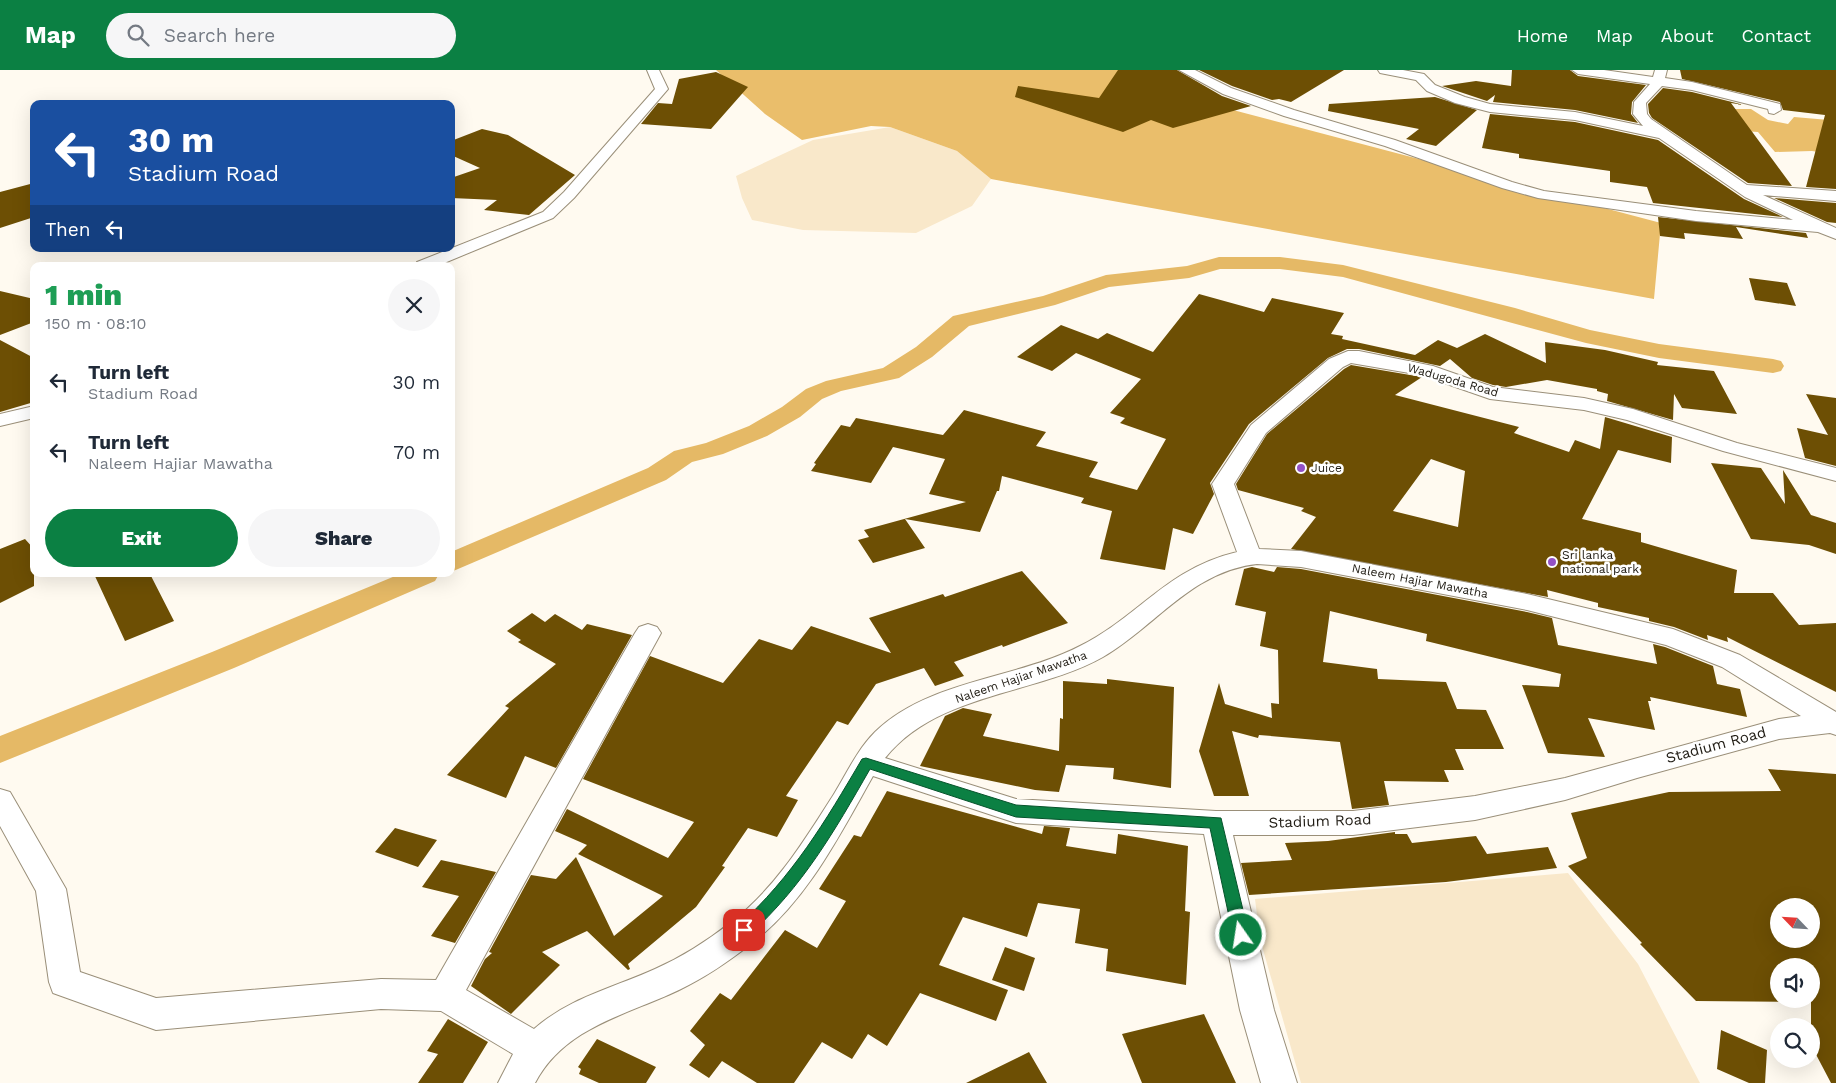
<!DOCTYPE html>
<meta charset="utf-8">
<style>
body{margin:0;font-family:"Work Sans",sans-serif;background:#f6f6f7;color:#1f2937;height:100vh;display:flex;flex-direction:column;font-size:19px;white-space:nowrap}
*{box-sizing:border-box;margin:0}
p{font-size:16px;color:#747a83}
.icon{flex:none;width:28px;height:28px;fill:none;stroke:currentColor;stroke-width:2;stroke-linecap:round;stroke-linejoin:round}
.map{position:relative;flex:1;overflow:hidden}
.sheet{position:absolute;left:30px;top:192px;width:425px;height:315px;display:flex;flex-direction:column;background:#fff;border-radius:10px;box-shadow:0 5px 20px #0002}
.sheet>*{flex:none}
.guide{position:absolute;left:30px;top:30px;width:425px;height:152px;border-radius:10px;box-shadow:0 5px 20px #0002;background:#1a4fa0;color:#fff;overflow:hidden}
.needle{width:32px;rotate:295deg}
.fabs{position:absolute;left:1770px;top:828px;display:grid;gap:10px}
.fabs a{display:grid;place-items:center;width:50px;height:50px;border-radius:50%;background:#fff;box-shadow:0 5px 20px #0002;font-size:25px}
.pin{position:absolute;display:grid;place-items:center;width:42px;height:42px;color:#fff;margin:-21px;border-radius:10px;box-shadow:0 2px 8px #0006}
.me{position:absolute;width:55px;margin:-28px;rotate:347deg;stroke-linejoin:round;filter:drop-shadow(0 0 4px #0008)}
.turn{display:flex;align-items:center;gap:18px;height:105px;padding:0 15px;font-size:22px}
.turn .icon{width:65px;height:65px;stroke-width:2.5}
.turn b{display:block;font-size:35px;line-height:42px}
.then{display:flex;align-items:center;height:48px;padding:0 15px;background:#0003;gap:10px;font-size:19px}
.round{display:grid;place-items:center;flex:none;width:52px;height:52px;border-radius:26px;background:#f6f6f7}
.summary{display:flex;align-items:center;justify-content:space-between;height:85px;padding:0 15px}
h1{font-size:30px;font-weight:800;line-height:38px;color:#1e9e55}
.action{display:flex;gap:10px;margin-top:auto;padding:10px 15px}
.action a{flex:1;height:58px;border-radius:30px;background:#0b8043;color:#fff;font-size:20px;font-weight:800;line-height:58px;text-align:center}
.action a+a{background:#f6f6f7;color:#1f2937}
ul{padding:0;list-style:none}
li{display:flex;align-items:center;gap:15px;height:70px;padding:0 15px}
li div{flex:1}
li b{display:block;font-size:19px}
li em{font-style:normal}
header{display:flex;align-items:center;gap:30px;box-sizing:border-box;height:70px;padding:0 25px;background:#0b8043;color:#fff}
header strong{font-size:24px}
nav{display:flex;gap:28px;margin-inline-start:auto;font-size:18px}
.search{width:350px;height:45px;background:#f6f6f7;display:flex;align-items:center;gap:12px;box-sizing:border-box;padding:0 18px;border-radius:28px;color:#747a83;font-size:19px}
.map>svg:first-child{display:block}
.green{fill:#f9e8ca}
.forest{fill:#eabe6b}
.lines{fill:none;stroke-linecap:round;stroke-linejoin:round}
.canal{fill:#e5b966;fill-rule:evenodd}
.building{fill:#6d4f04;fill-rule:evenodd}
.street-casing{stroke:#9a8f79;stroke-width:2}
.street{fill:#fff;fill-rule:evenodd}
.route{fill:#0b8043;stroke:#07532c}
.poi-dot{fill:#9351c6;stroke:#fff;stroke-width:2}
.labels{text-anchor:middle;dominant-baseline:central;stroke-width:5;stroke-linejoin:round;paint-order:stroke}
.street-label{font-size:12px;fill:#1f1b13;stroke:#fff}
.poi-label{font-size:12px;fill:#1f1b13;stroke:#fff;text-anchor:start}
.near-street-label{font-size:15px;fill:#1f1b13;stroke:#fff}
</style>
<header>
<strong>Map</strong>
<div class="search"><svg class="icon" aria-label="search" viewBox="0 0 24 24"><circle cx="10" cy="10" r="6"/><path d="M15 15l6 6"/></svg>Search here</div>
<nav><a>Home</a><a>Map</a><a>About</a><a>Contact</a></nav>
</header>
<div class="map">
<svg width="1836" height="1013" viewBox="0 0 1836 1013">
<rect width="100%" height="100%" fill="#fffaf0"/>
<!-- green -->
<path class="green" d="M890 57 957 81 991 109 972 136 916 163 803 160 752 150 742 128 736 106 813 70Z
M1568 803 1638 894 1700 1013H1301L1260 869 1255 829Z"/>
<!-- forest -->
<path class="forest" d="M716 0H1148L1233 40 1661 153 1654 229 991 109 957 81 890 57 871 56 802 70 765 44Z
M1725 39H1751L1768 50 1788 54 1794 47 1829 50 1831 84 1812 81 1775 82 1758 62 1727 60Z"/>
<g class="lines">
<!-- canal -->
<path class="canal" d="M1219 187H1280L1343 195 1515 238 1590 260 1659 274 1773 289 1781 291 1784 296 1781 301 1773 303 1659 288 1586 273 1343 207 1280 199H1220L1189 208 1109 217 1055 235 969 256 932 287 899 308 841 321 822 329 800 347 767 366 723 384 692 392 666 410 451 502V482L648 398 674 381 706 373 749 356 782 337 806 319 826 311 883 298 916 277 953 246 1043 226 1106 205 1187 196Z
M400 504H439L435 511 234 598 0 693V666L212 582Z"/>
</g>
<!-- building -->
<path class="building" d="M1118 0H1177L1222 26 1251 36 1173 58 1151 50 1123 62 1015 27 1018 16 1099 28Z
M1199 0H1344L1291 32 1279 29 1272 30 1232 16Z
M1512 0H1570L1578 6 1646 15 1632 32 1631 44 1638 53 1575 40 1493 32 1495 25 1487 31 1442 16 1476 11 1511 16Z
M1680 0H1836V119L1806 117 1825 45 1783 40 1780 32 1682 9Z
M716 2 748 17 711 59 641 54 658 33 672 34 679 9Z
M1663 18 1692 22 1744 35 1731 33 1792 116 1748 113 1652 48 1649 43 1648 34Z
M1435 27 1477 40 1436 76 1406 69 1419 59 1328 41 1329 34Z
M1490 44 1575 52 1658 70 1744 129 1783 147 1653 133 1647 117 1610 112V101L1519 88V84L1482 78Z
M482 59 508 65 575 105 529 145 484 140 497 130 451 128V108L480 98 451 85V71Z
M34 113V147L0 158V122Z
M1774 128 1836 133V153L1827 152Z
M1658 147 1806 163 1808 168 1736 157 1743 169 1684 163 1685 169 1660 166Z
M1749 208 1787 213 1796 236 1755 230Z
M0 221 34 229V252L0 265Z
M1199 224 1264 242 1272 228 1344 243 1331 264 1343 266 1342 269 1415 285 1438 270 1457 278 1485 264 1546 293 1545 272 1605 280 1658 292 1657 295 1714 301 1737 344 1682 338 1674 324 1673 350 1607 331 1608 324 1597 321V319L1547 310 1506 317 1493 315 1472 308 1450 289 1440 296 1359 279H1347L1328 288 1249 354 1210 413 1214 424 1193 464 1173 458 1165 500 1100 489 1112 441 1081 433 1084 428 1002 406 999 421H997L980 462 905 449 925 478 873 493 858 470 869 467 864 460 966 432 929 424 945 389 893 377 871 413 811 401 816 394 814 393 841 355 850 357 856 348 943 365 964 340 1046 362 1036 376 1098 392 1089 407 1137 420 1166 369 1120 353 1125 348 1110 343 1141 309 1076 283 1052 301 1017 287 1061 255 1098 269 1107 263 1153 282Z
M0 270 34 288V332L0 342Z
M1351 295 1422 307 1395 325 1519 357 1514 363 1569 382 1575 370 1600 379 1605 347 1672 367 1671 393 1618 380 1582 449 1641 463V472L1737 500 1734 523H1773L1799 555 1836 553V622L1727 567 1728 572 1707 565 1708 570 1674 557 1649 551V548L1598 537V533L1547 520 1548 527 1291 479 1316 447 1301 441 1304 438 1238 420 1236 414 1267 364 1344 299ZM1431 389 1465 401 1458 457 1393 441Z
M1806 324 1836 328V396L1805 388 1797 358 1828 365Z
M1711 393 1761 398 1785 434 1783 400 1811 445 1836 453V484L1809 475 1751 469Z
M25 469 34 479V516L0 533V479Z
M1252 497 1274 502 1277 497 1301 499 1527 542 1552 548 1558 575 1657 594 1653 574 1665 577 1713 596 1717 614 1740 619 1747 647 1650 627 1651 631H1648L1655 660 1588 648 1605 687 1548 683 1522 615 1559 617 1561 604 1426 571 1427 564 1330 541 1323 592 1377 599 1378 609 1446 612 1457 639 1486 640 1504 679H1455L1464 700H1444L1449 712 1384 711 1389 735 1352 739 1340 672 1259 665 1258 668 1232 661 1249 726H1214L1199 681 1219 613 1225 634 1272 648 1271 633 1279 634 1278 580 1260 576 1266 542 1235 535 1244 499Z
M1022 501 1068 553 1003 577 1002 575 954 592 964 606 935 616 924 598 876 614 848 655 837 651 786 726 798 730 777 767 748 758 722 796 725 797 696 837 628 894 630 899 628 900 587 861 542 882 560 895 511 944 471 916 485 889 492 883 489 882 531 805 556 809 576 787 614 866 663 826 578 784 587 775 555 761 567 739 668 788 694 752 583 709 650 586 723 613 759 569 792 580 811 556 891 583 869 548 943 524 945 527Z
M94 504H150L174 551 125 571Z
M532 543 545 552 555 544 582 560 587 554 632 565 556 698 525 686 506 728 447 705 509 638 505 636 556 594 518 572 521 570 507 561Z
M1107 609 1174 617 1171 718 1113 709 1114 698 1066 695 1059 722 1035 720 920 696 945 646 963 638 992 644 983 666 1059 681 1060 648 1063 649V611L1107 614Z
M1768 699 1836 704V1013H1831L1811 975V932L1696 931 1640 874 1642 873 1568 796 1587 788 1571 743 1669 722 1781 721ZM1779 836H1811V869H1779ZM1779 896H1811V929H1779Z
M887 721 1042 764 1044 756 1070 758 1066 776 1116 784 1118 764 1188 776 1185 841 1190 842 1186 915 1106 901 1108 879 1075 873 1080 839 1038 833 1027 867 963 847 939 895 1008 920 996 951 920 923 887 976 868 964 852 989 822 972 794 1013H757L722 991 709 1008 689 995 705 975 690 961 720 923 731 930 785 860 817 878 846 831 819 819 854 765 861 767Z
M395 758 437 770 418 797 375 782Z
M1395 762V764H1407L1412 773 1476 766 1487 784 1548 777 1557 798 1446 812 1249 825 1241 793 1292 790 1285 773 1328 771Z
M441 790 496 802 455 873 431 866 459 826 422 817Z
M1005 877 1035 888 1024 921 992 910Z
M1204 944 1236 1013H1142L1122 964Z
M448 949 488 972 463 1013H418L438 984 427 981Z
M1721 960 1767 980 1765 1013H1749L1717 999Z
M597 969 656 997 646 1013H599L579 1004 581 999 578 997Z
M1029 982 1047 1013H966Z"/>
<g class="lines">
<!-- street casing -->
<g class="street-casing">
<path id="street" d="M647 0H659L668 19 574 128 553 148 437 196H415L417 192 543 142 564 122 655 19Z
M1179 0H1195L1231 18 1294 40 1395 70 1512 112 1544 121 1696 141 1793 150 1745 127 1659 68 1575 50 1490 42 1455 33 1427 21 1416 10 1380 3 1378 0H1403L1424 4 1435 15 1465 27 1490 34 1575 42 1643 56 1633 44 1634 32 1650 14 1578 4 1572 0H1604L1653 7 1655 0H1667L1665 8 1692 12 1780 34 1781 40 1774 44 1769 43 1768 39 1692 20 1662 16 1646 33 1647 44 1651 49 1747 115 1836 121V131L1763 125 1836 158V169L1818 162 1696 151 1538 128 1502 118 1385 76 1284 46 1223 24Z
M1348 281H1359L1433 296 1493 317 1584 328 1633 339 1737 373 1836 398V411L1723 381 1627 350 1584 340 1490 329 1421 305 1351 293 1343 297 1266 363 1234 414 1259 479 1301 481 1527 524 1673 559 1740 585 1836 642V665L1830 663 1779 669 1637 708 1565 730 1475 750 1353 765H1233L1274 940 1297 1013H1261L1240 940 1204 764 1016 753 873 706C839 766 807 831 751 874 729 891 706 907 681 919 628 945 565 956 535 1013H498L513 984 441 941 381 939 156 960 53 923 49 912 36 821 0 756V719L10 722 66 819 80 902 156 928 381 909 436 910 635 563 639 557 648 554 657 557 661 563 466 920 534 959C569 928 613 918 655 899 682 887 707 871 730 853 775 819 804 771 834 724 847 703 857 680 875 662 928 610 1017 609 1080 576 1140 546 1166 499 1237 482L1212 414 1251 355 1329 289ZM1257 494 1301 497 1527 540 1666 575 1722 597 1801 646 1779 649 1565 708 1475 726 1353 741H1216L1016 729 885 688C938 622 1036 625 1103 587 1156 556 1192 501 1257 494Z
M34 336V348L0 356V344Z"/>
</g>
<!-- street -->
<use href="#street" class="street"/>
</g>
<!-- route -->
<path class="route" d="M866 688 1016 735 1221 748 1249 865 1246 870 1241 872 1235 870 1233 865 1210 758 1016 747 870 699C834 762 803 816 749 865L744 867 738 865 736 860 738 856C793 806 825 752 862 689Z"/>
<!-- markers -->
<g class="poi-dot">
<circle cx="1301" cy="398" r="5"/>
<circle cx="1552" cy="492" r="5"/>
</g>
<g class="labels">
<!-- street labels -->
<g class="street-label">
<text transform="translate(1453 310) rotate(16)">Wadugoda Road</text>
<text transform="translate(1420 511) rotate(11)">Naleem Hajiar Mawatha</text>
<text transform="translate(1021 607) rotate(-19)">Naleem Hajiar Mawatha</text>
</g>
<!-- poi labels -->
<g class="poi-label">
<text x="1311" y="398">Juice</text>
<text x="1562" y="485">Sri lanka<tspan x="1562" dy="14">national park</tspan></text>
</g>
<!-- near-street labels -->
<g class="near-street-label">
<text transform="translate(1716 675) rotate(-15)">Stadium Road</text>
<text transform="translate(1320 751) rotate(-2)">Stadium Road</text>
</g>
</g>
</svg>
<div class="fabs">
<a><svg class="needle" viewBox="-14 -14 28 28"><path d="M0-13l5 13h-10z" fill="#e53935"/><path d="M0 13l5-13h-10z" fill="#747a83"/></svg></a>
<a><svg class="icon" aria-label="sound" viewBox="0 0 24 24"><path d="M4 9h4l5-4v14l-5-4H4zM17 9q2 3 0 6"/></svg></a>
<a><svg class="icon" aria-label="search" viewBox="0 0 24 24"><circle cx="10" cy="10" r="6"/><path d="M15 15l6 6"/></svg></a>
</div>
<div class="pin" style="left:744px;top:860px;background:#d93025"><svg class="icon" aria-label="arrive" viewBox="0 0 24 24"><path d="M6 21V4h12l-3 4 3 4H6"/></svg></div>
<svg class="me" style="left:1241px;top:865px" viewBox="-20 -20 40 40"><circle r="17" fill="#0b8043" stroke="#fff" stroke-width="3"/><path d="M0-11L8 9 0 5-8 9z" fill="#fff"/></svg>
<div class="guide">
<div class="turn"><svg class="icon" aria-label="left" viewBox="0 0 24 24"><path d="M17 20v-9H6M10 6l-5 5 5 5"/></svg><div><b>30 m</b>Stadium Road</div></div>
<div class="then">Then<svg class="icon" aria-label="left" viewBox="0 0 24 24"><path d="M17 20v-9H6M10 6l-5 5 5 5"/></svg></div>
</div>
<section class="sheet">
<div class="summary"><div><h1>1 min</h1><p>150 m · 08:10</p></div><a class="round"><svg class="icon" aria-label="close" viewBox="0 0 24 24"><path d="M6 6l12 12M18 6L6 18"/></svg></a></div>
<ul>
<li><svg class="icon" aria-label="left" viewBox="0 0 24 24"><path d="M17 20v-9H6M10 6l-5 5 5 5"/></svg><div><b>Turn left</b><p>Stadium Road</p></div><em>30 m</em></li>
<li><svg class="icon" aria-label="left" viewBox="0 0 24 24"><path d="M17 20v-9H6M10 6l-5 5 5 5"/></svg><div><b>Turn left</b><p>Naleem Hajiar Mawatha</p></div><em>70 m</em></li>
</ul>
<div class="action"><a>Exit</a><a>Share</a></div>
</section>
</div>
